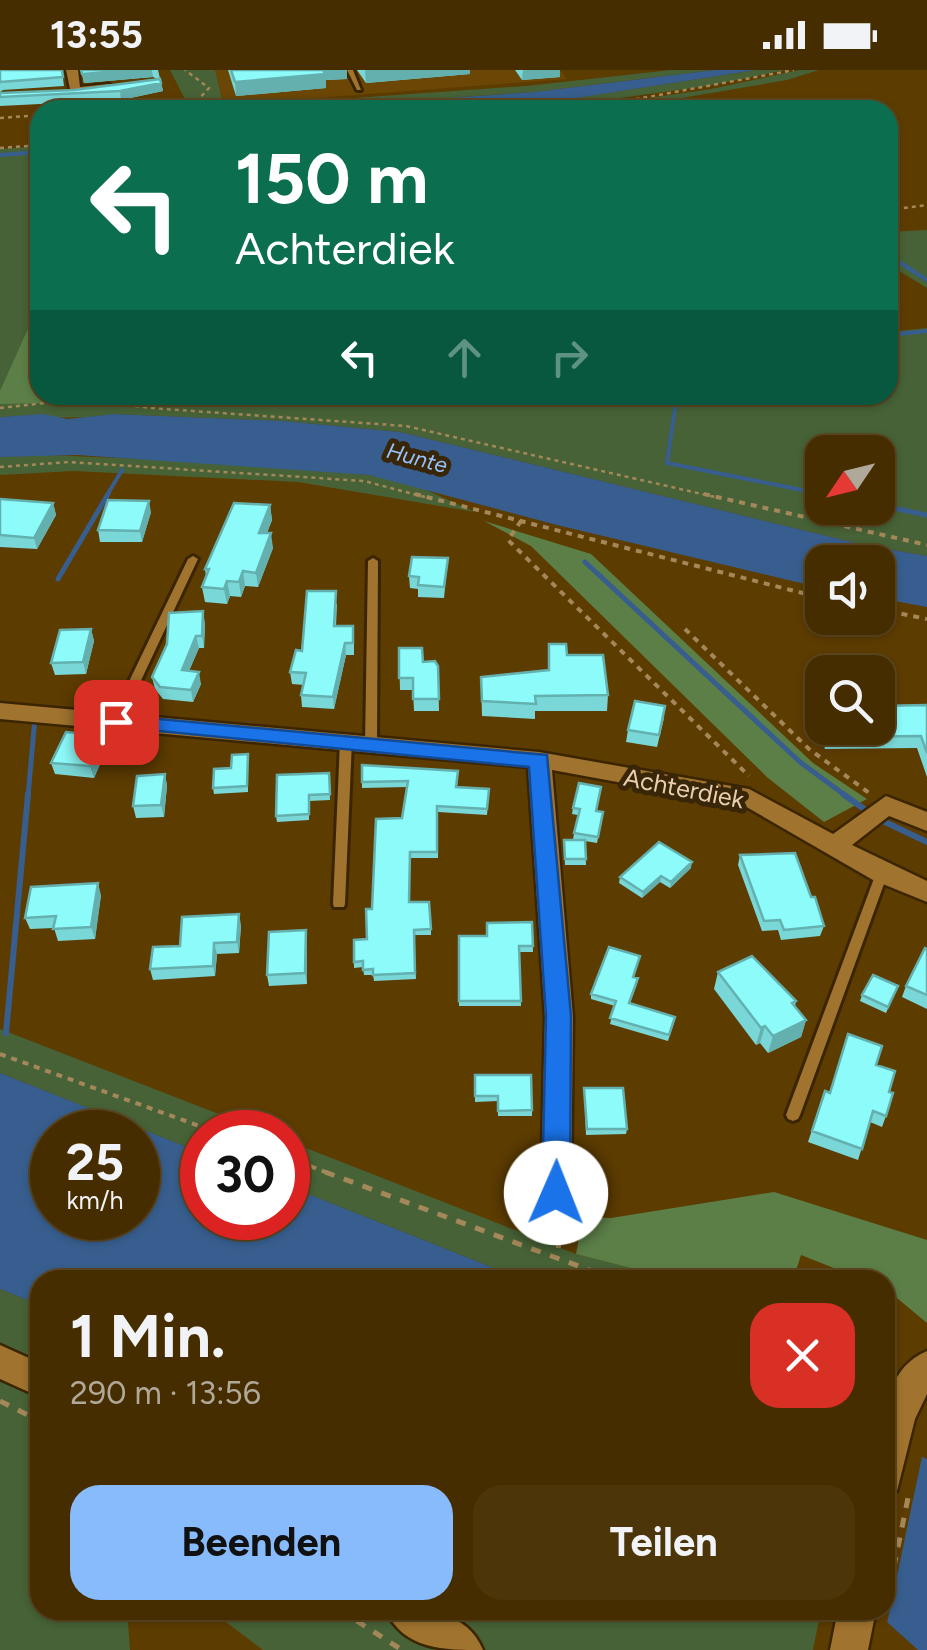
<!DOCTYPE html>
<html lang="de">
<meta charset="utf-8">
<style>
body{margin:0;font-family:Figtree,sans-serif;background:#4d350a;color:#f1f3f6;height:100vh;display:flex;flex-direction:column;font-size:38px;white-space:nowrap}
*{box-sizing:border-box;margin:0}
p{font-size:32px;color:#b0a899}
.icon{flex:none;width:55px;height:55px;fill:none;stroke:currentColor;stroke-width:2;stroke-linecap:round;stroke-linejoin:round}
.map{position:relative;flex:1;overflow:hidden}
.drawer{position:absolute;left:30px;top:1200px;width:865px;height:350px;display:flex;flex-direction:column;background:#462d00;border-radius:30px;box-shadow:0 2px 8px #0004,0 0 0 2px #5e4922}
.drawer>*{flex:none}
.top-card{position:absolute;left:30px;top:30px;width:868px;height:305px;border-radius:30px;box-shadow:0 2px 8px #0004,0 0 0 2px #5e4922;background:#0b6e4f;color:#fff;overflow:hidden}
.needle{width:65px;rotate:235deg}
.buttons{position:absolute;left:805px;top:365px;display:grid;gap:20px}
.buttons a{display:grid;place-items:center;width:90px;height:90px;border-radius:20px;background:#462d00;box-shadow:0 2px 8px #0004,0 0 0 2px #5e4922;font-size:50px}
.speed{position:absolute;left:30px;top:1040px;display:flex;gap:20px;font-size:50px;font-weight:700;text-align:center}
.speed>*{display:grid;place-content:center;width:130px;height:130px;border-radius:50%;background:#462d00;box-shadow:0 2px 8px #0004,0 0 0 2px #5e4922;line-height:1}
.speed small{font-size:25px;font-weight:400}
.speed .limit{border:15px solid #d22;background:#fff;color:#111}
.pin{position:absolute;display:grid;place-items:center;width:85px;height:85px;color:#fff;margin:-42px;border-radius:20px;box-shadow:0 5px 15px #0006}
.me{position:absolute;width:110px;margin:-55px;rotate:1deg;stroke-linejoin:round;filter:drop-shadow(0 0 8px #0008)}
.turn{display:flex;align-items:center;gap:35px;height:210px;padding:0 40px;font-size:45px}
.turn .icon{width:130px;height:130px;stroke-width:2.5}
.turn b{display:block;font-size:70px;line-height:85px}
.lanes{display:flex;align-items:center;height:95px;padding:0 40px;background:#0003;justify-content:center;gap:50px;direction:ltr}
.lanes .off{opacity:.35}
.round{display:grid;place-items:center;flex:none;width:105px;height:105px;border-radius:30px;background:#4d350a}
.summary{display:flex;align-items:center;justify-content:space-between;height:170px;padding:0 40px}
h1{font-size:60px;font-weight:700;line-height:75px}
.button{display:flex;gap:20px;margin-top:auto;padding:20px 40px}
.button a{flex:1;height:115px;border-radius:30px;background:#87bbfb;color:#111;font-size:40px;font-weight:700;line-height:115px;text-align:center}
.button a+a{background:#4d350a;color:#f1f3f6}
.status{display:flex;justify-content:space-between;align-items:center;height:70px;padding:0 50px;background:#462d00;direction:ltr}
.status svg{height:28px;fill:currentColor}
.map>svg:first-child{display:block}
.built{fill:#6b4604}
.green{fill:#476236;fill-rule:evenodd}
.forest{fill:#5c7f47}
.water{fill:#375e8e;fill-rule:evenodd}
.pier{fill:#5d3c00}
.lines{fill:none;stroke-linecap:round;stroke-linejoin:round}
.stream-far2{stroke:#375e8e;stroke-width:4}
.stream-far1{stroke:#375e8e;stroke-width:5}
.stream{stroke:#375e8e;stroke-width:6}
.lane-casing{stroke:#3b2500;stroke-width:6}
.street-casing{stroke:#3b2500;stroke-width:5}
.secondary-casing{stroke:#3b2500;stroke-width:5}
.path-far2{stroke:#a5885a;stroke-width:2.5;stroke-dasharray:4 4;stroke-linecap:butt}
.path-far1{stroke:#a5885a;stroke-width:4;stroke-dasharray:6 6;stroke-linecap:butt}
.path{stroke:#a5885a;stroke-width:5;stroke-dasharray:10 10;stroke-linecap:butt}
.lane{fill:#a0732e;fill-rule:evenodd}
.street{fill:#a0732e;fill-rule:evenodd}
.secondary{fill:#a0732e;fill-rule:evenodd}
.wall{fill:#79d8d7}
.shaded-wall{fill:#63b0af}
.building{fill:#8dfbfa;stroke:#63b0af;stroke-width:2.5}
.route{fill:#1a73e8;stroke:#114b97;stroke-width:2.5}
.labels{text-anchor:middle;dominant-baseline:central;stroke-width:10;stroke-linejoin:round;paint-order:stroke}
.far-water-label{font-size:22px;font-style:italic;fill:#95c3fc;stroke:#392609}
.street-label{font-size:25px;fill:#e8cfaf;stroke:#392609}
</style>
<div class="status"><b>13:55</b><svg viewBox="0 0 49 12"><path d="M0 12V9h3v3zM5 12V6h3v6zM10 12V3h3v9zM15 12V0h3v12zM26 1h20v11H26zM47 4h2v5h-2z"/></svg></div>
<div class="map">
<svg width="927" height="1580" viewBox="0 0 927 1580">
<rect width="100%" height="100%" fill="#5d3c00"/>
<!-- built -->
<path class="built" d="M215 0H560L567 9 224 35Z"/>
<!-- green -->
<path class="green" d="M170 0H215L224 37 526 16 671 0H715L534 22 280 40H49L186 31Z
M756 0H786L707 16 577 34 569 29Z
M800 0H819L787 10 629 37 632 40 581 38 711 19Z
M40 76V325L105 334 210 330 206 325H888V262L927 258V486L864 475 400 362 283 351 115 344C76 351 39 345 0 347V79ZM822 382H878V438H822Z
M927 160V218L888 194V162Z
M25 384 257 394 369 405 413 414 475 442 298 412 74 401 0 405V387Z
M0 959 265 1062H202V1083L0 1003Z
M288 1071 576 1184 678 1210H524L288 1116Z
M0 1219 40 1235V1540H127L130 1580H0Z
M210 1540H821L813 1580H263Z"/>
<!-- forest -->
<path class="forest" d="M40 258V325H206L212 330 0 334V321L27 261Z
M484 451 591 484 813 693 867 729 824 752 768 708 531 476Z
M774 1122 927 1170V1253L885 1218V1210H864L801 1185 793 1210H678L576 1184 583 1147 611 1148Z"/>
<!-- water -->
<path class="water" d="M715 0H756L570 29 585 40H552L526 32 413 40H280L534 22Z
M43 344 68 349 115 344 283 351 400 362 864 475 927 486V537L878 528V492H822V518L561 456 369 405 77 385 0 387V347Z
M0 1003 202 1083V1148H288V1116L524 1210H40V1235L0 1219ZM138 1062V1148H52V1062Z
M885 1372 927 1389V1580H918L887 1552Z"/>
<!-- pier -->
<path class="pier" d="M885 1367 923 1382 886 1558 858 1540H885Z"/>
<g class="lines">
<!-- stream-far2 -->
<path class="stream-far2" d="M0 85 40 82
M890 186 927 210
M888 265 927 261
M677 325 667 393 822 424
M106 427 122 400"/>
<!-- stream-far1 -->
<path class="stream-far1" d="M878 435 927 445
M585 492 800 692 846 726
M58 509 108 424
M28 726 35 648"/>
<!-- stream -->
<path class="stream" d="M843 724 864 739
M883 751 927 772
M6 963 28 724"/>
<!-- lane casing -->
<g class="lane-casing">
<path id="lane" d="M347 0H353L361 20H357Z
M193 486 198 489 122 651 120 654H112L110 651 188 489Z
M373 488 378 491 377 674 371 678 365 674 368 491Z
M346 667 352 671 345 834 344 837H334L333 834 340 671Z
M882 798 886 800 888 803 800 1045 798 1049 793 1051 788 1049 786 1045 876 803 878 800Z"/>
</g>
<!-- street casing -->
<g class="street-casing">
<path id="street" d="M66 0H78L80 17 109 14 115 18 71 24Z
M0 633 539 682 749 719 833 764 886 726 927 742V761L889 746 852 775 927 811V832L873 810 743 735 552 700 573 947 571 1123 567 1133 556 1137 545 1133 541 1123 545 947 528 697 0 649Z"/>
</g>
<!-- secondary casing -->
<g class="secondary-casing">
<path id="secondary" d="M0 1275 40 1293V1327L0 1309Z
M927 1281V1324L915 1349 897 1421 885 1427C885 1379 872 1304 927 1281Z
M386 1540C424 1540 466 1539 483 1580 445 1580 403 1580 386 1540Z
M838 1540H876L868 1580H830Z"/>
</g>
<!-- path-far2 -->
<path class="path-far2" d="M598 37 613 40
M100 40 197 31 209 18 185 0
M532 40 626 31 794 0
M0 48 40 45
M0 78 40 75
M888 140 927 135
M0 338 81 329 150 338 406 356 715 427
M0 397 69 392 364 411 425 427"/>
<!-- path-far1 -->
<path class="path-far1" d="M415 424 822 528
M704 424 927 475
M521 451 508 470 749 706
M878 539 927 549
M685 559 809 679 872 725
M0 984 216 1062
M288 1088 331 1104"/>
<!-- path -->
<path class="path" d="M325 1102 616 1210
M557 1148 559 1187
M0 1331 40 1351
M886 1536 909 1423
M340 1540 402 1580"/>
<!-- lane -->
<use href="#lane" class="lane"/>
<!-- street -->
<use href="#street" class="street"/>
<!-- secondary -->
<use href="#secondary" class="secondary"/>
</g>
<!-- wall -->
<path class="wall" d="M0 0 62 1 64 16 3 20 0 22 1 23 74 20 157 9 153 7 84 13 81 0H158L163 21 121 30 0 36Z
M228 0H347V9L326 10V18L236 26Z
M357 0H470V4L366 13Z
M515 0H560V7L522 10Z
M0 429 53 433 56 445 37 479 0 477Z
M270 435 272 450 267 463 273 478 258 517 245 516 241 527 230 526 227 534 205 532 202 517 206 506 205 499Z
M151 442 142 472H100L98 460Z
M448 488 444 528 418 527V519L410 518 409 506Z
M337 533 336 556 354 568V585H346L334 639 302 637 301 625 304 615 292 614 290 602 302 581Z
M205 553 204 578H199L189 601 201 614 193 632 163 629 155 619 152 607Z
M91 559 94 571 86 604 55 605 51 593Z
M549 574 567 585 608 625 607 641H535V649L482 646 481 607 548 600Z
M399 578 423 592 438 596 439 641H414L413 620H400Z
M815 622H822V658H878L927 635V707L917 678 825 679 812 634Z
M664 648 657 677 626 672 628 660Z
M107 678 94 708 55 704 51 693Z
M248 684V722L214 724 213 718Z
M362 695 458 707 457 717 489 719 487 745 438 742V788H410V832L431 859V865H414L416 909 374 911 373 905H364L363 897 354 898V870L367 869 372 839 402 748 407 717 362 718Z
M329 703 330 730 309 731V750L277 752 276 746Z
M165 704 167 716 164 747 136 748 133 736Z
M573 738 597 741 602 748 597 773 585 771 586 795H565L564 770H581L573 769 578 745 572 744Z
M740 785 811 827 824 856 820 866 781 870 778 860 762 861 738 795Z
M691 798 670 818 660 812 642 828 619 813 620 807Z
M101 825 95 869 58 871 54 858 30 859 25 848Z
M532 852 533 882H519L521 936H459V866H487Z
M241 855 239 883 217 884 215 906 153 910 150 899 180 876Z
M306 860 307 872V914L269 916 267 905Z
M927 879V939L902 927 906 916Z
M640 886 634 907 638 908 637 914 630 933 674 952 668 971 610 954 615 936 591 929V924Z
M718 902 796 931 795 936 806 950 801 967 768 983 760 973 756 975 714 919Z
M898 916 886 943 860 931 862 925Z
M876 995 889 1022 886 1046 882 1057 870 1052 858 1090 808 1072 825 1021 829 1023Z
M475 1005 532 1040V1046H498V1031L475 1032Z
M584 1018 627 1059 626 1064 586 1065Z"/>
<!-- shaded-wall -->
<path class="shaded-wall" d="M137 0H152L153 7 84 13 82 4Z
M322 0H347V9L326 10V18L236 26 235 12Z
M365 0H470V4L366 13Z
M523 0H560V7L522 10Z
M161 13 163 21 121 30 120 21Z
M149 431 151 442 142 472 140 461Z
M53 433 56 445 37 479 34 468Z
M270 435 272 450 261 477 259 463Z
M271 463 273 478 258 517 256 503Z
M243 501 245 516 241 527 239 512Z
M227 511 230 526 227 534 224 519Z
M203 541 205 553 204 578 202 566Z
M91 559 94 571 86 604 83 592Z
M196 566 199 578 184 612 182 600Z
M345 573 346 585 334 639 333 627Z
M199 602 201 614 193 632 191 620Z
M104 666 107 678 94 708 90 696Z
M165 704 167 716 164 747 161 735Z
M692 792 691 798 670 818 671 812Z
M661 806 660 812 642 828 643 822Z
M98 813 101 825 95 869 91 857Z
M239 844 241 855 239 883 237 872Z
M306 860 307 872V914L305 903Z
M214 873 217 884 215 906 213 896Z
M806 950 801 967 768 983 773 966Z
M765 956 760 973 756 975 761 958Z"/>
<!-- building -->
<path class="building" d="M0 0H62L63 7 0 12Z
M81 0H137L82 4Z
M231 0H323L325 4 235 12Z
M160 9 161 13 120 21 0 27V22L1 23 74 20Z
M0 429 53 433 34 468 0 465Z
M108 430 149 431 140 461 98 460Z
M234 433 270 435 259 463H271L256 503 243 501 239 512 227 511 224 519 202 517 209 499H205Z
M412 487 448 488 444 517 418 515 419 507 409 506Z
M307 521H336L334 556H353V573H345L333 627 301 625 306 603 290 602 296 580 302 581Z
M203 541 202 566H196L182 600 199 602 191 620 160 617 152 607 167 574 169 543Z
M91 559 83 592 51 593 60 560Z
M549 574H566L567 585H603L608 625 535 626 536 634 482 631 481 607 549 600Z
M399 578H422L423 592 435 591 438 596 439 629H413V608H399Z
M815 622H822V647Z
M635 631 665 636 659 665 628 660Z
M927 635V683L921 666 828 667 826 658H878V636Z
M66 662 104 666 90 696 51 693Z
M248 684 247 716 213 718 214 699 231 698 232 685Z
M362 695 458 701 456 717 489 719 487 739 437 736V782H410L409 832H429L431 859 414 860 415 903 373 905V899L363 900V891L354 892V870L367 869 366 839H372L376 749 402 748 408 711 362 712Z
M329 703 330 724 309 725V744L276 746 277 705Z
M165 704 161 735 133 736 137 706Z
M579 713 601 717 596 741 603 742 598 767 574 763 580 739 573 738Z
M564 770H585L586 789H565Z
M659 772 692 792 671 812 661 806 643 822 620 807Z
M795 783 811 827H815L824 856 784 860 780 850 764 851 740 785Z
M98 813 91 857 53 859 56 846 25 848 31 817Z
M239 844 237 872 214 873 213 896 150 899 153 877 180 876 182 847Z
M532 852 533 876H519L521 931H459V866H487V853Z
M306 860 305 903 267 905 269 862Z
M609 877 640 886 633 907 638 908 629 933 675 947 669 965 610 948 616 931 591 924Z
M925 878 927 879V925L906 916Z
M752 886 796 931 792 933 806 950 773 966 765 956 761 958 718 902Z
M873 905 898 916 888 937 862 925Z
M848 964 882 976 876 995 895 1001 889 1022 893 1023 886 1046 873 1041 862 1079 812 1061 825 1021 830 1023Z
M475 1005H531L532 1040 498 1041V1026H475Z
M584 1018H623L627 1059H587Z"/>
<!-- route -->
<path class="route" d="M116 645 547 685 571 946 570 1123 566 1132 556 1136 546 1132 542 1123 546 946 529 697 108 656 105 652 108 647Z"/>
<g class="labels">
<!-- far-water labels -->
<g class="far-water-label">
<text transform="translate(417 388) rotate(15)">Hunte</text>
</g>
<!-- street labels -->
<g class="street-label">
<text transform="translate(684 718) rotate(11)">Achterdiek</text>
</g>
</g>
</svg>
<div class="buttons">
<a><svg class="needle" viewBox="-14 -14 28 28"><path d="M0-13l5 13h-10z" fill="#e53935"/><path d="M0 13l5-13h-10z" fill="#b0a899"/></svg></a>
<a><svg class="icon" aria-label="sound" viewBox="0 0 24 24"><path d="M4 9h4l5-4v14l-5-4H4zM17 9q2 3 0 6"/></svg></a>
<a><svg class="icon" aria-label="search" viewBox="0 0 24 24"><circle cx="10" cy="10" r="6"/><path d="M15 15l6 6"/></svg></a>
</div>
<div class="speed"><div>25<small>km/h</small></div><div class="limit">30</div></div>
<div class="pin" style="left:116px;top:652px;background:#d93025"><svg class="icon" aria-label="arrive" viewBox="0 0 24 24"><path d="M6 21V4h12l-3 4 3 4H6"/></svg></div>
<svg class="me" style="left:556px;top:1123px" viewBox="-20 -20 40 40"><circle r="19" fill="#fff"/><path d="M0-13L10 11 0 6-10 11z" fill="#1a73e8"/></svg>
<div class="top-card">
<div class="turn"><svg class="icon" aria-label="left" viewBox="0 0 24 24"><path d="M17 20v-9H6M10 6l-5 5 5 5"/></svg><div><b>150 m</b>Achterdiek</div></div>
<div class="lanes"><svg class="icon" aria-label="left" viewBox="0 0 24 24"><path d="M17 20v-9H6M10 6l-5 5 5 5"/></svg><svg class="icon off" aria-label="ahead" viewBox="0 0 24 24"><path d="M12 20V5M6 11l6-6 6 6"/></svg><svg class="icon off" aria-label="right" viewBox="0 0 24 24"><path d="M7 20v-9h11M14 6l5 5-5 5"/></svg></div>
</div>
<section class="drawer">
<div class="summary"><div><h1>1 Min.</h1><p>290 m · 13:56</p></div><a class="round" style="background:#d93025;color:#fff"><svg class="icon" aria-label="close" viewBox="0 0 24 24"><path d="M6 6l12 12M18 6L6 18"/></svg></a></div>
<div class="button"><a>Beenden</a><a>Teilen</a></div>
</section>
</div>
